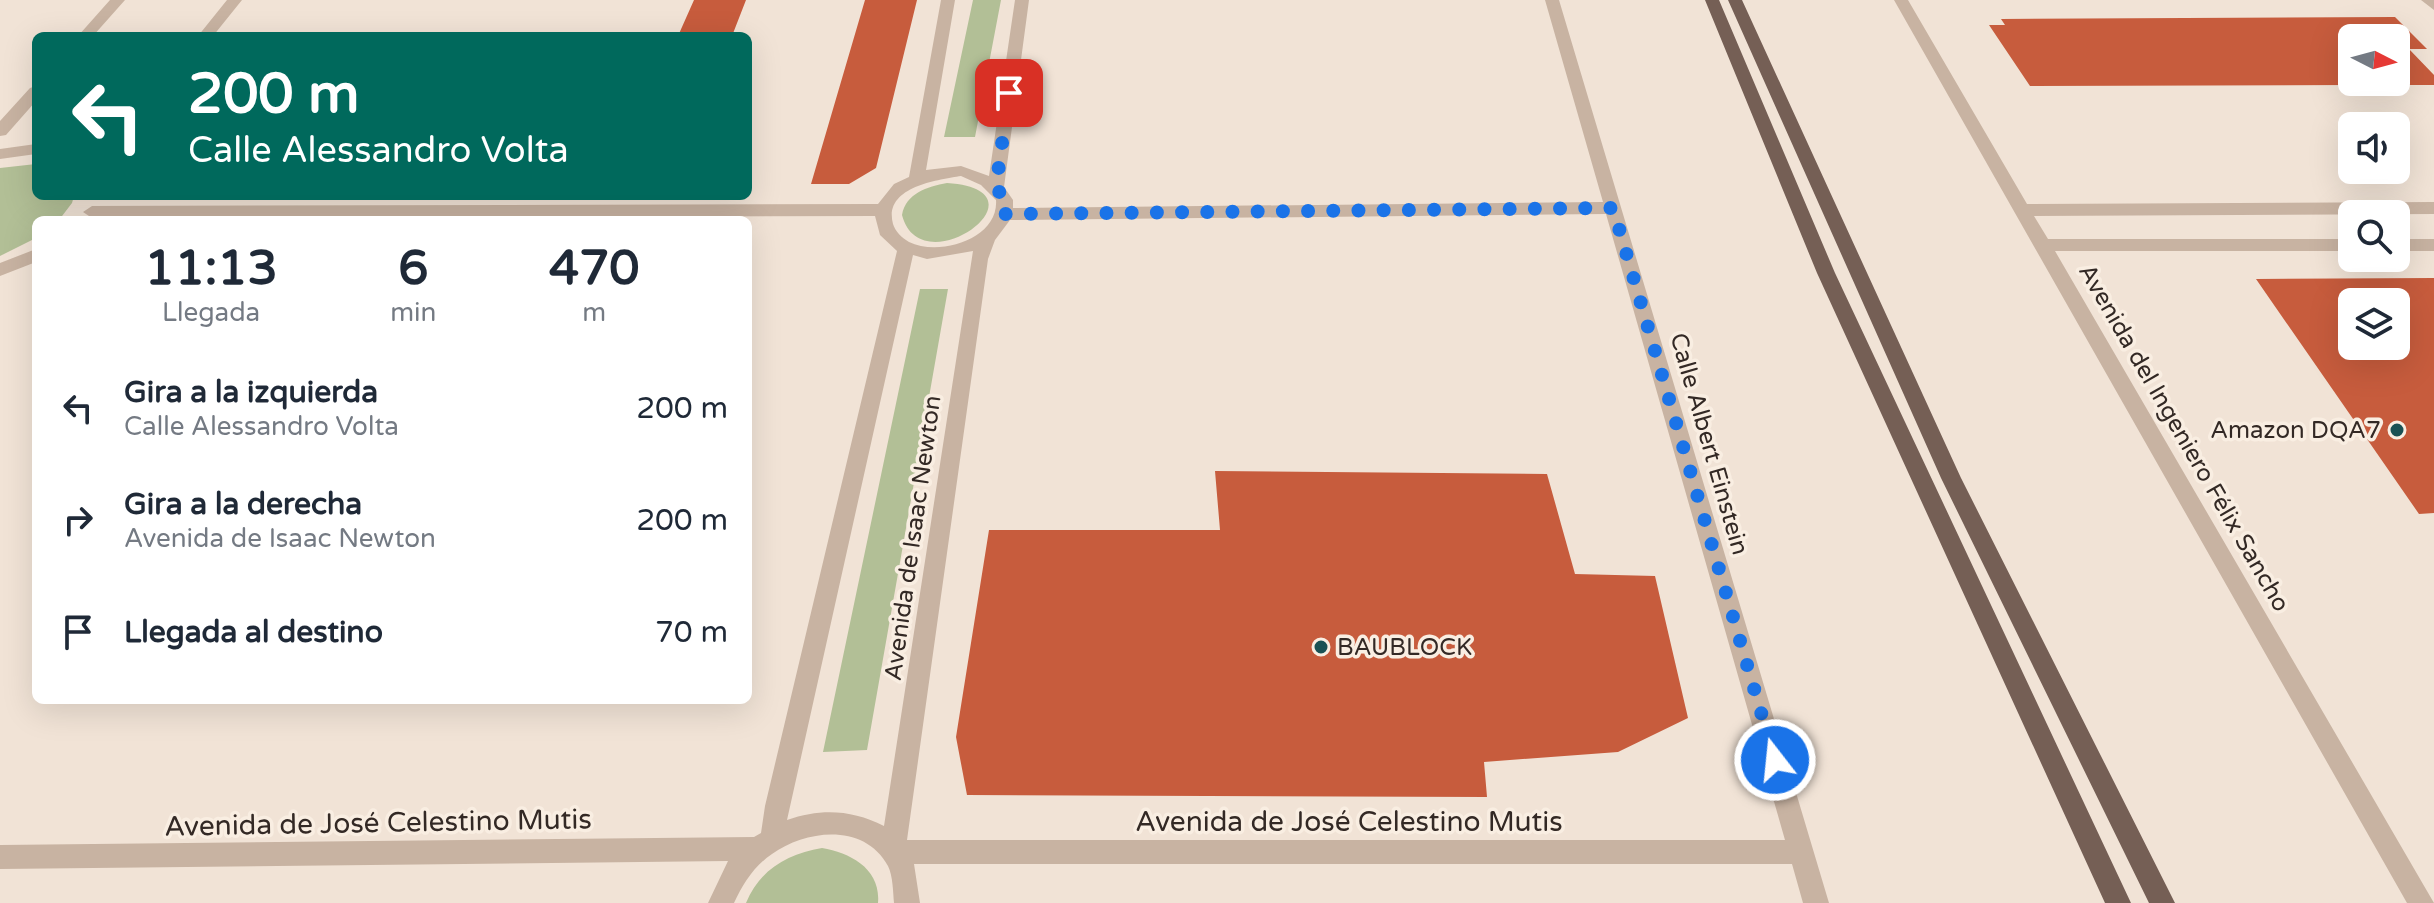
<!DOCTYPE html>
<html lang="es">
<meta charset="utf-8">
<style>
body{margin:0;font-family:"Varela Round",sans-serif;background:#f6f6f7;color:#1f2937;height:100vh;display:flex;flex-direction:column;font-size:30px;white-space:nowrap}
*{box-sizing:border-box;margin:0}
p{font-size:26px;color:#747a83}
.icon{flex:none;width:44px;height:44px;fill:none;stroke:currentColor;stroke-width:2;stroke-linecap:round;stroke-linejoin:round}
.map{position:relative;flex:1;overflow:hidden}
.sheet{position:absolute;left:32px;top:216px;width:720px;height:488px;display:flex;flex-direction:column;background:#fff;border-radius:12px;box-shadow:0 8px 32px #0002}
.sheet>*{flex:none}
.hud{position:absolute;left:32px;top:32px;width:720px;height:168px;border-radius:12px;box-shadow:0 8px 32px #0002;background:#00695c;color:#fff;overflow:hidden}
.needle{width:52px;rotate:96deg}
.controls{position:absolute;left:2338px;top:24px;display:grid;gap:16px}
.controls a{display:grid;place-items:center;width:72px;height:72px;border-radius:12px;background:#fff;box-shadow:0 8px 32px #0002;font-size:40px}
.pin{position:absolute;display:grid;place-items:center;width:68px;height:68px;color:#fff;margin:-34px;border-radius:16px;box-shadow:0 4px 12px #0006}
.me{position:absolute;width:88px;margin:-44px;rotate:344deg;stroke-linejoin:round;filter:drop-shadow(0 0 6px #0008)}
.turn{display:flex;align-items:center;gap:28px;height:168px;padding:0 24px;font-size:36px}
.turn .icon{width:104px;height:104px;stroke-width:2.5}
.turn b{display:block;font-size:56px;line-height:68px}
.eta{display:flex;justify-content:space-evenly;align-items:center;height:136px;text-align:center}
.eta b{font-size:48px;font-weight:700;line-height:56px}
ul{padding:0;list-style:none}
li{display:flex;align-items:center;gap:24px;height:112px;padding:0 24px}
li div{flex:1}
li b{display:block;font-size:30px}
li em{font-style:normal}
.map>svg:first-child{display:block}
.green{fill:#b2bf96}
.building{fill:#c75c3d;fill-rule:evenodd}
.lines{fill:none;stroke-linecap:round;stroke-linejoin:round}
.minor{fill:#c8b3a2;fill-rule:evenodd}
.major{fill:#755f55;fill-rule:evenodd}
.route{stroke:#1a73e8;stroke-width:14;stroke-dasharray:0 25.2}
.poi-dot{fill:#1a5154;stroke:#f9eee2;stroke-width:3}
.labels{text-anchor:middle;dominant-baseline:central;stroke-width:7;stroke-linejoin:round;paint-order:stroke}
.poi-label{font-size:24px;fill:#332925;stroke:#f9eee2;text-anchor:end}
.street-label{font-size:24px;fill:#332925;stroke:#f9eee2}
.near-street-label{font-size:28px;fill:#332925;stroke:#f9eee2}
</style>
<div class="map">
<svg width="2434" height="903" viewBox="0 0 2434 903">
<rect width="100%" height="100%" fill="#f1e3d6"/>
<!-- green -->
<path class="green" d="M973 0H1001L975 137H944Z
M36 164V196H74L72 203 59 220H36V238L0 256V168Z
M947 183C1055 190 921 288 902 215 906 193 927 187 947 183Z
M920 289H948L867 750 823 752Z
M822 848C851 853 881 869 878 903H746C760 869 788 854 822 848Z"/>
<!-- building -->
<path class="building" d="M694 0H746L732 36H678Z
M865 0H917L876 168 849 184H811Z
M2395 17 2427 49H2409L2434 75V85H2396V38H2352V85L2030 86 1989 25H2005L2001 19Z
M2434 278V513L2419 514 2256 279ZM2352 302H2396V346H2352Z
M1215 471 1547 474 1575 574 1655 576 1688 718 1618 752 1484 762 1487 797 967 795 956 737 989 530H1220Z"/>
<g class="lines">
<!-- minor -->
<path class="minor" d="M110 0H125L93 36H78Z
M227 0H242L213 36H198Z
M941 0H955L926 170 961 166 989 176 1015 0H1029L1004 187 1013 200V208L1603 202 1545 0H1559L1829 903H1803L1792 864H914L920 903H894C893 892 893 876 888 866 865 823 807 829 772 854 754 866 743 884 734 903H708L728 861 0 869V845L754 837 761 833 765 806 897 251 880 235 875 216 92 218 83 212 92 206 878 204 894 184 909 177ZM961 176 981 185 996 200C999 239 939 257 909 242 902 238 895 231 893 224 883 187 937 180 961 176ZM1606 214 1785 840H907L988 259 995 240 1010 220ZM973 251 884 826C852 810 822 808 787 820L913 255 927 259Z
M1894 0H1908L2027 204 2434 202V214L2034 216 2048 239H2352V251H2055L2434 903H2407Z
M2421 0H2434V10Z
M36 86V101L6 135 0 136V121L30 88Z
M36 144V154L0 159V149Z
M2396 239H2434V251H2396Z
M36 249V262L0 276V263Z"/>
<!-- major -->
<path class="major" d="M1705 0H1719L1835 273 2131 903H2105L1817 273Z
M1728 0H1742L1961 478 2175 903H2149L1941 478Z"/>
</g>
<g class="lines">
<!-- route -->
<path class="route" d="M1009 93 996 187 1004 199V214L1613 208 1775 760"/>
</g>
<!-- markers -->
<g class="poi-dot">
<circle cx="2397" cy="430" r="8"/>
<circle cx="1321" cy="647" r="8"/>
</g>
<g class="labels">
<!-- poi labels -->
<g class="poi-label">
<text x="2381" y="430">Amazon DQA7</text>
<text x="1337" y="647" text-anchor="start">BAUBLOCK</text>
</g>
<!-- street labels -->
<g class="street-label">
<text transform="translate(2184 438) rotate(60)">Avenida del Ingeniero Félix Sancho</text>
<text transform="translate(1709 444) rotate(74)">Calle Albert Einstein</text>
<text transform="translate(913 538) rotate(-82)">Avenida de Isaac Newton</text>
</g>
<!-- near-street labels -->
<g class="near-street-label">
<text x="1349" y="822">Avenida de José Celestino Mutis</text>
<text transform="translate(378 823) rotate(-1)">Avenida de José Celestino Mutis</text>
</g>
</g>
</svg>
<div class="controls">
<a><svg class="needle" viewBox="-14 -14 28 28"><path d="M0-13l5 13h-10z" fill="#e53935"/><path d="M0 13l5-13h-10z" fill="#747a83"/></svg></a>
<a><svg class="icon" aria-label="sound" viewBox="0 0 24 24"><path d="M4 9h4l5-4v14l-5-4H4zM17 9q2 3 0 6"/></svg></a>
<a><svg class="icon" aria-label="search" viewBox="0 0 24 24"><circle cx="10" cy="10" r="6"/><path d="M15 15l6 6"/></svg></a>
<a><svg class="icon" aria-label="layers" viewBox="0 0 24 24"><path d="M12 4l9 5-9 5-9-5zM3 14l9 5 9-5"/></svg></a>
</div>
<div class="pin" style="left:1009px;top:93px;background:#d93025"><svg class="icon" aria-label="arrive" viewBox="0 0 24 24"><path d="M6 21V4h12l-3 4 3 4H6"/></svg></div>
<svg class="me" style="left:1775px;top:760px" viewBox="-20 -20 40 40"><circle r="17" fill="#1a73e8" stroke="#fff" stroke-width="3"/><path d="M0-11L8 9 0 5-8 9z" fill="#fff"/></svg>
<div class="hud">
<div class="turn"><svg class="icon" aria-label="left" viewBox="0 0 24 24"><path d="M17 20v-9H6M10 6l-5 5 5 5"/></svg><div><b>200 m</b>Calle Alessandro Volta</div></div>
</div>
<section class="sheet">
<div class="eta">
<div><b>11:13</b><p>Llegada</p></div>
<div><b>6</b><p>min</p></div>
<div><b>470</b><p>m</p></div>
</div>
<ul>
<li><svg class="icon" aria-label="left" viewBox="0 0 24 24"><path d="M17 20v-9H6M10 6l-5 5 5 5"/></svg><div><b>Gira a la izquierda</b><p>Calle Alessandro Volta</p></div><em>200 m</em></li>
<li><svg class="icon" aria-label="right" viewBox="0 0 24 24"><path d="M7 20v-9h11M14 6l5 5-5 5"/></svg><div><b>Gira a la derecha</b><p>Avenida de Isaac Newton</p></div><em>200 m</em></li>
<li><svg class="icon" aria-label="arrive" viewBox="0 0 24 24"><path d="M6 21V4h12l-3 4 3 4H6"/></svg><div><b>Llegada al destino</b></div><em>70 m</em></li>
</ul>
</section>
</div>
